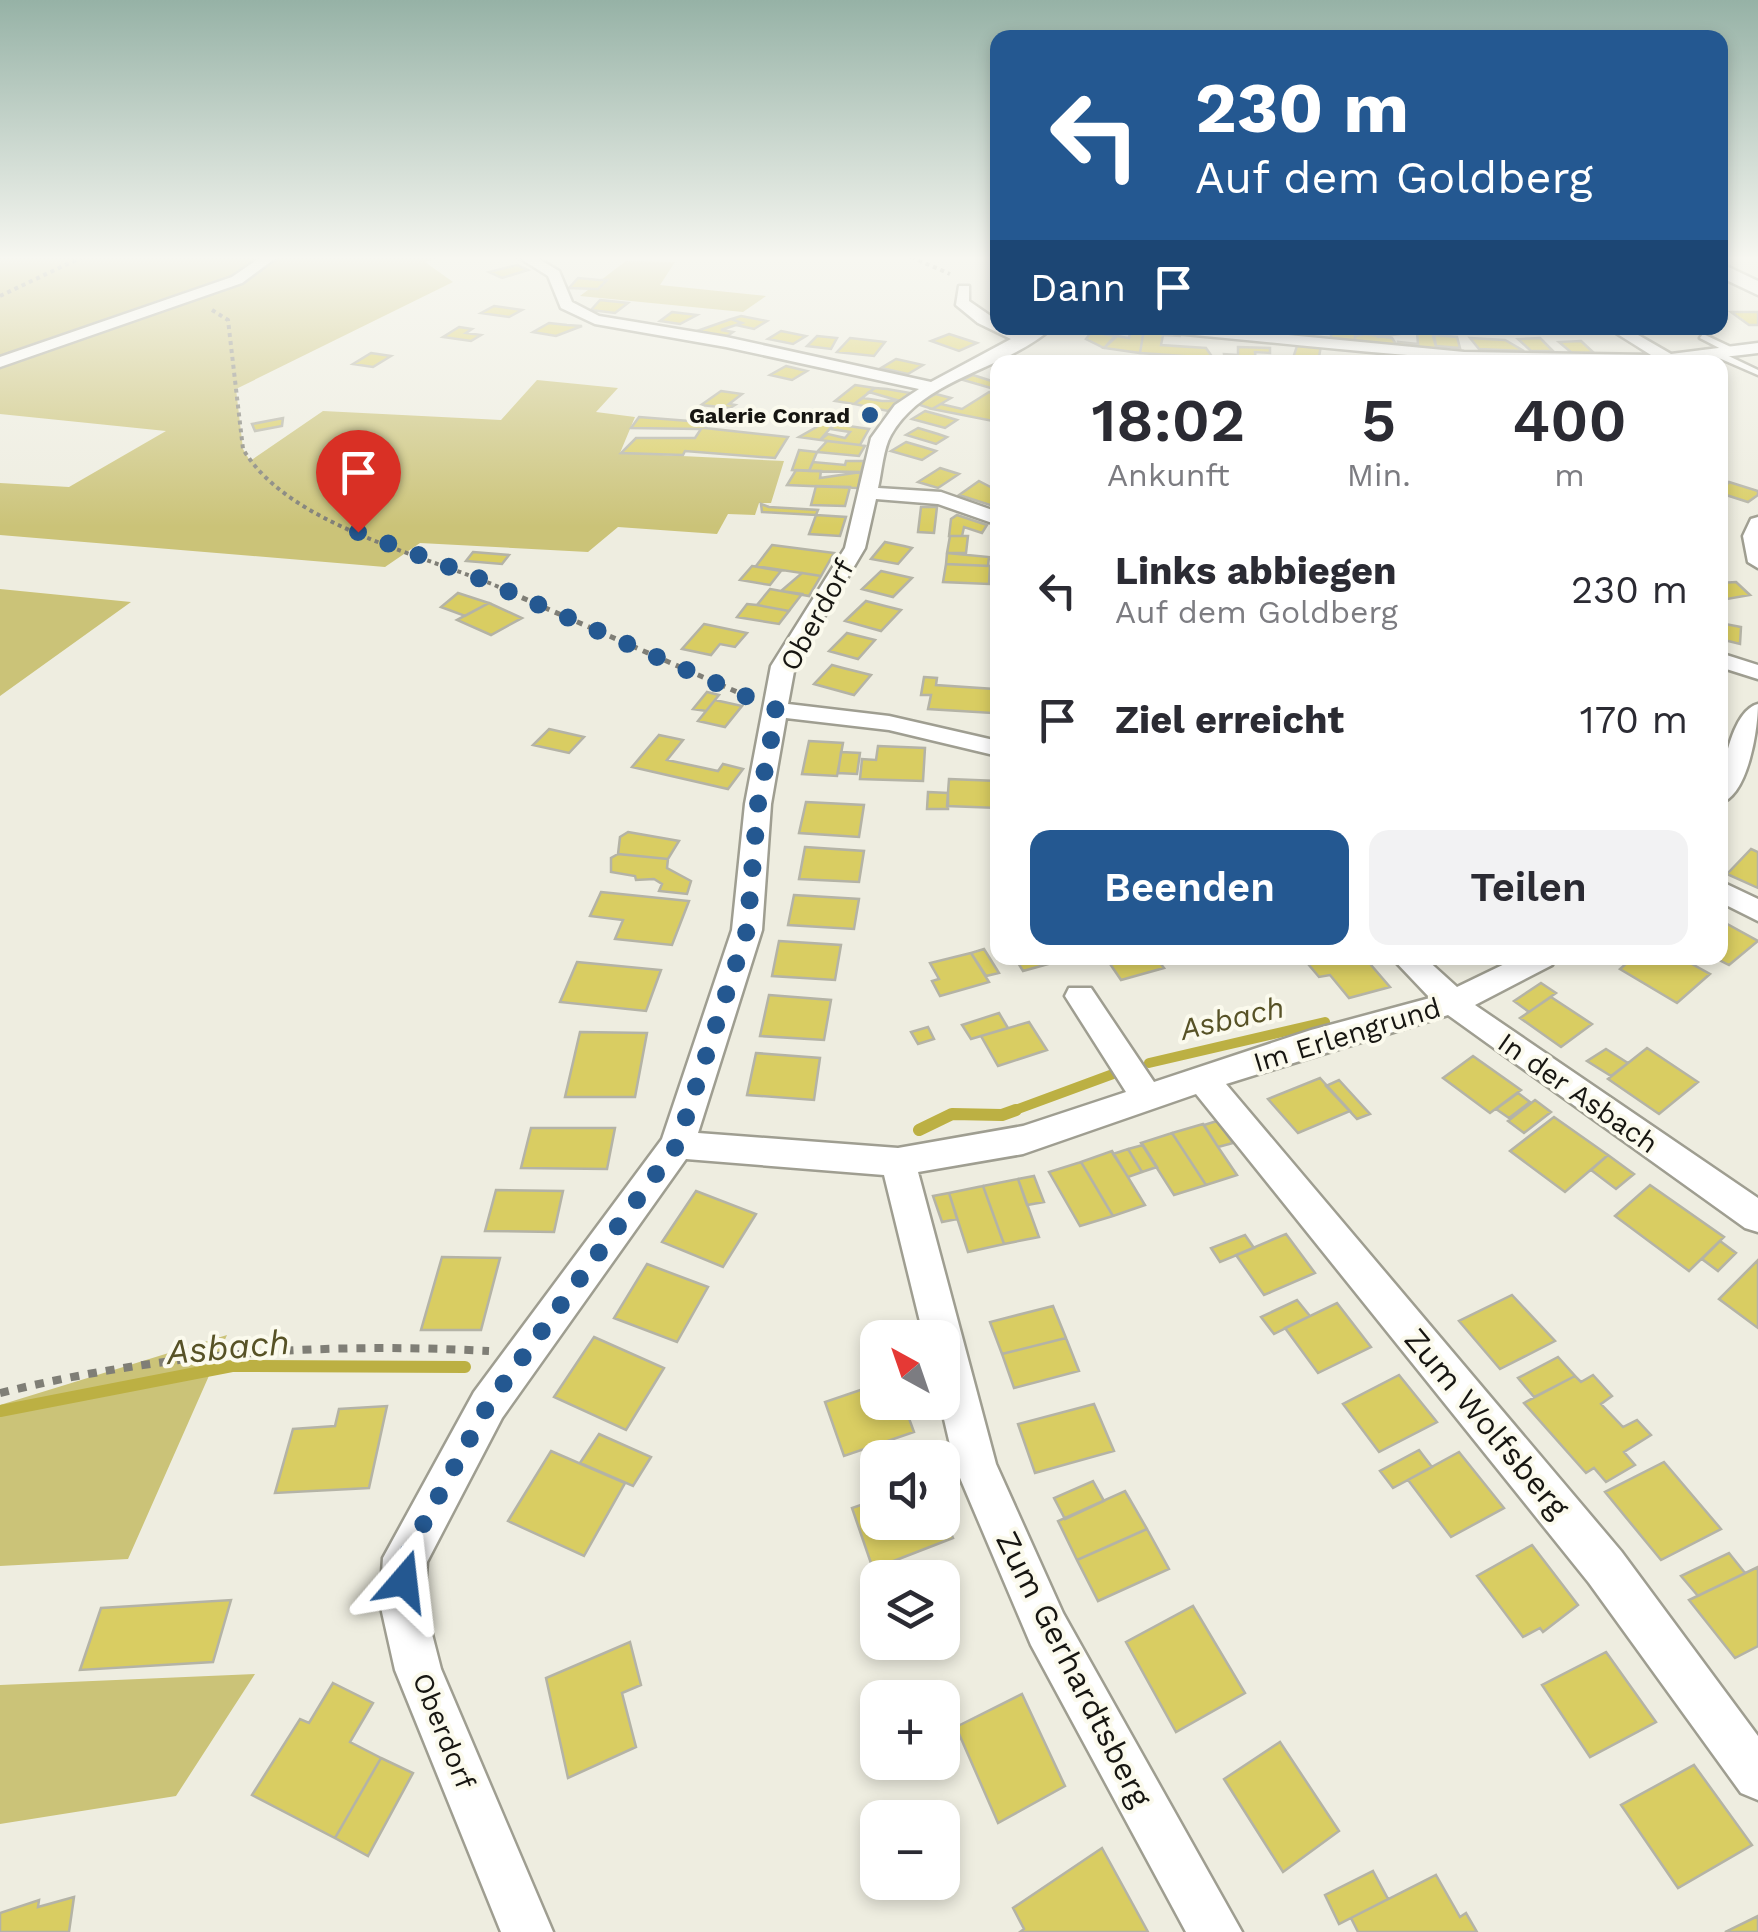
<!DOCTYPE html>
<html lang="de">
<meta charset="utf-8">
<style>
body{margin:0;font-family:"Work Sans",sans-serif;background:#f2f2f3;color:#2b2b33;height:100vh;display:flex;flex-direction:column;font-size:38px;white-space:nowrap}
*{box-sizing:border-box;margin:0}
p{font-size:32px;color:#7c7c81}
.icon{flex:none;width:55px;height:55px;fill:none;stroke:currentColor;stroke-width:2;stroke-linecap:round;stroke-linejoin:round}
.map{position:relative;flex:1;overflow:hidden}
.drawer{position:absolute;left:990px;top:355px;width:738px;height:610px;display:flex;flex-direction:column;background:#fff;border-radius:20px;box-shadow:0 5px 15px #0003}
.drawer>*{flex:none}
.banner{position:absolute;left:990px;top:30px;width:738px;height:305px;border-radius:20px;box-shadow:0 5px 15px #0003;background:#245891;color:#fff;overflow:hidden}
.needle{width:65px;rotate:320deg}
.buttons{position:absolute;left:860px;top:1320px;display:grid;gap:20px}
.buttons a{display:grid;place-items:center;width:100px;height:100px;border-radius:20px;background:#fff;box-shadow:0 5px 15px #0003;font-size:50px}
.pin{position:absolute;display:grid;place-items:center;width:85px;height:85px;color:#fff;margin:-102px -42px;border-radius:50% 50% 50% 0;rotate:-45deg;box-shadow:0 0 10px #0007}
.pin .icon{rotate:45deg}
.me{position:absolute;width:110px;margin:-55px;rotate:17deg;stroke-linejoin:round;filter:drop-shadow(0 0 8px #0008)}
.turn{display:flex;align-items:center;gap:35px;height:210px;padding:0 40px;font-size:45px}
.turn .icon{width:130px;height:130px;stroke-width:2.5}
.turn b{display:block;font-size:70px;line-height:85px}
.then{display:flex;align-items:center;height:95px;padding:0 40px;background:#0003;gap:20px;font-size:38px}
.eta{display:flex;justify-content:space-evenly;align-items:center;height:170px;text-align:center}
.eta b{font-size:60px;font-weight:600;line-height:70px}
.primary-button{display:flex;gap:20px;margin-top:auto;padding:20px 40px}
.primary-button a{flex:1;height:115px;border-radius:20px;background:#245891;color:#fff;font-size:40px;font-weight:600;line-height:115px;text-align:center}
.primary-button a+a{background:#f2f2f3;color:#2b2b33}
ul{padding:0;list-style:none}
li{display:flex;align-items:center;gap:30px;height:130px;padding:0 40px}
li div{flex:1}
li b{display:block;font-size:38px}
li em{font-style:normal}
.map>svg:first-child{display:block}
.green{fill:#cbc378}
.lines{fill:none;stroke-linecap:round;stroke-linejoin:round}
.stream-far1{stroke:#bcb043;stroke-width:10}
.stream{stroke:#bcb043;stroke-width:12}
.building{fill:#d9cd62;stroke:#b4b3a6;stroke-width:2.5}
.lane-casing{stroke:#9f9e91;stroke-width:5}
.street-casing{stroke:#9f9e91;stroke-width:5}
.secondary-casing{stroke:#9f9e91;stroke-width:5}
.path-far2{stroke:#7f7e76;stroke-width:4;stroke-dasharray:4 4;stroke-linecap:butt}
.path-far1{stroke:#7f7e76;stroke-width:5;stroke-dasharray:6 6;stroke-linecap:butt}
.path{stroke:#7f7e76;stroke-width:8;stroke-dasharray:9 9;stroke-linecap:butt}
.lane{fill:#fff;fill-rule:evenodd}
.street{fill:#fff;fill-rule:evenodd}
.secondary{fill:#fff;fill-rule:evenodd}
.route{stroke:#245891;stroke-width:18;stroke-dasharray:0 32.4}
.poi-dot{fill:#245891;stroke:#fbfaed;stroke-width:4}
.labels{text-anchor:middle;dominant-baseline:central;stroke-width:8;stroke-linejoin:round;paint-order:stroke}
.far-poi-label{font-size:22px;font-weight:bold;fill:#171612;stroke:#fbfaed;text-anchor:end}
.street-label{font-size:28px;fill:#171612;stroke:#fbfaed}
.water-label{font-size:30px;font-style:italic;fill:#575226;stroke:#fbfaed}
.near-street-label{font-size:32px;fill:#171612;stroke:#fbfaed}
.near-water-label{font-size:35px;font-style:italic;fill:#575226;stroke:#fbfaed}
</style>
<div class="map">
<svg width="1758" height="1932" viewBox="0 0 1758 1932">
<rect width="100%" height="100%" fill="#eeede0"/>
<!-- green -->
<path class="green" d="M0 257H266L254 268H261L276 257H443L425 262 453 282 236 389 243 449 250 461 323 411 501 420 537 380 618 388 596 412 635 417 620 453 784 461 771 503H759L755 515 728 514 717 534 618 527 588 552 420 543 385 567 0 535V483L69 487 166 431 0 414Z
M626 261 675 262 660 285 766 296 743 312 580 296Z
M0 589 131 602 0 696Z
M227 1335 128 1559 0 1566V1405Z
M255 1674 176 1796 0 1824V1685Z"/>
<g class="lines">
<!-- stream-far1 -->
<path class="stream-far1" d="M1149 1063 1325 1022
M1010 1112 1113 1074"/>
<!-- stream -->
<path class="stream" d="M919 1130 952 1114 1002 1115 1016 1110
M0 1411 232 1366 465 1367"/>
</g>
<!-- building -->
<path class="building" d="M517 265 528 270 502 278 489 272Z
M578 278 599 280H607L598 289 569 288Z
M600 300 628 303 615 313 591 310Z
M494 306 522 310 509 317 481 313Z
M672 312 697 315 680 324 660 321Z
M1731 312H1758V325H1749Z
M741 316 767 321 754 329 736 325 742 323 731 319Z
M731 319 742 323 721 330 733 332 726 337 697 331Z
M549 323 567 325 582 326 556 336 533 332Z
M459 327 472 329 466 333 481 335 471 341 443 337Z
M1131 328 1144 329 1140 353 1104 348 1117 336 1129 338Z
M1368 328H1404L1407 333 1378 337Z
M1404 328H1431L1437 351 1398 347V342L1418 344 1417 333 1406 332Z
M1144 329 1181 332 1180 336 1163 335 1161 345 1206 348 1213 358 1140 353Z
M1331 329 1355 331V341L1331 338Z
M1093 330 1098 333 1115 336 1104 348 1086 339Z
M781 331 806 336 793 344 768 339Z
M949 334 977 343 959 351 931 341Z
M1365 334 1392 338 1398 347 1355 343V336Z
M1434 335 1457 337 1460 348 1436 346Z
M817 336 837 338 831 349 807 346Z
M850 338 885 342 874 356 837 352Z
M1470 338 1505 340 1524 351 1479 349Z
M1540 338 1553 351H1531L1518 339Z
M1581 341 1594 353H1572L1559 342Z
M1298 343 1321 346 1318 362 1293 358Z
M1238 347 1270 348V353L1255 352 1256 362 1225 361 1224 354 1238 355Z
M371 353 391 356 373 367 353 364Z
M896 359 923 365 908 374 881 368Z
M786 366 807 371 792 380 770 375Z
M973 375 998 383V390L963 380Z
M855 385 875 388 854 404 835 401Z
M875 388 887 389 910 393 900 401 869 392Z
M721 391 742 394 729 404 735 405 730 408 701 405Z
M989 392 998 395V422L932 409 941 404 962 409Z
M936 394 951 398 932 409 917 404Z
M863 398 882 401H900L888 411 854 404Z
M925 411 947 417 957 420 945 428 912 419Z
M639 417 702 422 708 425 705 428 788 437 775 458 685 451 683 455 621 453 636 438H695L701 429 631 428Z
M283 418 282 426 255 431 252 424Z
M822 424 833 425 820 440 799 437Z
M835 424 869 429 860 445 820 440 828 434 845 438 850 432 831 429Z
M918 428 938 434 947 437 936 444 906 435Z
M827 441 860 445 865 446 859 456 817 452Z
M906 442 923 447 936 451 922 460 891 451Z
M799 450 817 452 809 471 792 470Z
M846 461H864L861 472 809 471 813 462 845 465Z
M940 468 959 474 938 488 918 482Z
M796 470 821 471 820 478 861 472 858 488 787 485Z
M979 481 998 491V500L990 505 959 495Z
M1729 482 1758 491V495L1748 502 1720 493Z
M816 486 850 487 845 506 811 505Z
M761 504 769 507 818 510 816 515 762 512Z
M921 507H937L934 533 918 532Z
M816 515 846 517 840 536 809 534Z
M957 515 987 525 982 533 964 527 962 536H949L951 519Z
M950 536H968L966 553H947Z
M885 542 904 546 912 548 898 564 871 559Z
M772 545 834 553 821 576 756 566Z
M473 552 509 555 502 564 466 561Z
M947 553 989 557 988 566 946 564Z
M946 564 990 566 989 584 943 582Z
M752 566 781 571 770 585 740 580Z
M881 571 912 578 893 597 862 589Z
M802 573 821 576 809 596 781 591Z
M1736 582 1750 595 1727 599 1720 593V583Z
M770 589 781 591 802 594 789 611 757 605Z
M458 593 489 603 465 616 441 607Z
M866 601 885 606 901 610 881 631 845 621Z
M489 603 522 618 491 635 457 620Z
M747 604 757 605 789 611 779 624 737 617Z
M1720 623 1741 627 1740 644 1720 639Z
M704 624 747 633 735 647 720 644 711 655 682 649Z
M847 633 875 640 858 659 829 651Z
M832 665 843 668 871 675 854 695 814 684Z
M924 677 937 678 936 685 994 689 992 713 928 709 931 695H921Z
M707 692 719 695 706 711 693 709Z
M715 700 742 706 725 727 698 721Z
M549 729 584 737 569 753 533 745Z
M659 735 683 740 667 760 718 771 723 764 743 769 728 789 632 767Z
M809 741 843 743 837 776 802 774Z
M878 746 925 748 923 781 860 779 862 759 876 760Z
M841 752 860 753 857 774 838 773Z
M949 779 998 781V808L947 806Z
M928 792 948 793V809H927Z
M806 802 864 805 859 837 799 833Z
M628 832 679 841 668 859 618 854 620 837Z
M805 847 864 851 859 882 799 879Z
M1751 849 1758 852V888L1727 874Z
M618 854 668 859 667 868 691 881 687 894 659 891 662 884 654 879 636 880 635 876 611 872V858Z
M601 892 689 901 672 945 615 939 623 920 590 916Z
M794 895 859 899 854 929 788 925Z
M1720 920 1758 941 1729 965 1715 958H1720Z
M779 941 841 945 835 980 772 976Z
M984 949 999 973 986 976 971 953Z
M971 953 989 982 940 996 932 981 939 979 930 963Z
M1015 958H1065L1066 959 1023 971Z
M1106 958H1156L1164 968 1121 980Z
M1303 958H1365L1390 987 1349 998 1330 975 1319 977Z
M1626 958H1681L1710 974 1677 1003 1620 969 1628 962Z
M577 962 661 970 646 1011 560 1002Z
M1541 983 1556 993 1529 1012 1514 1001Z
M769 995 831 1000 824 1040 760 1036Z
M1551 997 1592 1024 1561 1047 1520 1018Z
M999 1013 1008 1028 971 1039 962 1025Z
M1029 1022 1047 1050 998 1066 981 1036Z
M928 1027 934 1039 918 1044 911 1032Z
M580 1032 647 1033 635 1097H565Z
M1647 1048 1698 1082 1659 1114 1608 1079Z
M1606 1049 1628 1063 1611 1076 1587 1061Z
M756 1053 820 1058 814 1100 747 1095Z
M1473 1056 1521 1090 1490 1113 1443 1078Z
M1320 1078 1350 1111 1298 1133 1268 1099Z
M1339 1080 1370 1114 1357 1119 1326 1086Z
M1518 1093 1530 1102 1509 1118 1496 1109Z
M1535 1100 1551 1112 1524 1133 1508 1121Z
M1554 1117 1608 1155 1565 1192 1510 1151Z
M1217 1121 1233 1143 1218 1147 1204 1125Z
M1203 1124 1218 1147 1237 1175 1206 1185 1172 1133Z
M531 1128H615L607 1169 521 1168Z
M1172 1133 1206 1185 1174 1195 1141 1143Z
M1143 1145 1157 1167 1142 1172 1128 1149Z
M1128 1149 1142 1172 1128 1177 1113 1154Z
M1112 1151 1145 1205 1113 1216 1081 1162Z
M1608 1155 1634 1174 1616 1189 1591 1170Z
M1081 1162 1113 1216 1080 1226 1049 1172Z
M1034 1176 1044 1202 1027 1205 1018 1179Z
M1018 1179 1039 1237 1004 1244 983 1186Z
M1650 1185 1724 1237 1689 1271 1615 1216Z
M983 1186 1004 1244 968 1252 949 1193Z
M496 1190 563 1191 554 1232 485 1231Z
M696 1191 756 1214 723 1267 662 1242Z
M949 1193 957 1219 942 1222 933 1196Z
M1286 1234 1315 1273 1264 1295 1236 1255Z
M1245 1235 1254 1248 1220 1262 1211 1248Z
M1720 1241 1736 1253 1718 1271 1702 1259Z
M442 1257 500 1258 481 1330H421Z
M1758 1260V1328L1719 1299Z
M647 1264 708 1287 677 1342 614 1318Z
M1512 1295 1555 1341 1500 1369 1459 1321Z
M1297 1300 1310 1316 1274 1334 1261 1317Z
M1337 1303 1371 1347 1318 1373 1285 1328Z
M1053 1306 1066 1338 1002 1354 990 1322Z
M594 1337 664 1368 626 1430 554 1397Z
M1066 1338 1079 1371 1014 1388 1002 1354Z
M1558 1357 1575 1376 1534 1397 1518 1378Z
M1399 1375 1437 1422 1379 1452 1343 1404Z
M1593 1375 1612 1396 1601 1404 1623 1427 1637 1420 1651 1435 1624 1452 1635 1465 1606 1482 1594 1468 1586 1473 1524 1403 1575 1376 1581 1382Z
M878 1384V1402H903L914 1432 844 1456 825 1402Z
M1094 1404 1114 1451 1035 1473 1018 1424Z
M387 1406 369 1488 275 1493 293 1429 335 1426 339 1409Z
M599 1434 651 1457 633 1486 580 1463Z
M1419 1450 1432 1467 1393 1488 1380 1471Z
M551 1451 625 1483 584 1556 508 1521Z
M1459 1452 1504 1508 1451 1537 1408 1480Z
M1664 1462 1721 1529 1661 1560 1605 1492Z
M1093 1481 1104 1501 1065 1519 1054 1498Z
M1125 1491 1147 1529 1077 1560 1058 1521Z
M878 1499V1522H942V1513L953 1538 873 1569 852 1508Z
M1147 1529 1169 1569 1098 1601 1077 1560Z
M1532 1545 1578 1605 1543 1632 1540 1628 1523 1637 1477 1576Z
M1729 1553 1745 1573 1698 1596 1681 1576Z
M1758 1567V1646L1735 1658 1689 1600Z
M231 1600 213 1662 80 1670 101 1608Z
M1193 1606 1245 1693 1176 1732 1126 1642Z
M630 1642 641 1685 622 1693 636 1747 568 1778 546 1678Z
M1606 1652 1656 1722 1590 1757 1542 1685Z
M333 1683 373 1703 350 1742 381 1758 335 1838 252 1795 300 1719 309 1723Z
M1022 1694 1065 1786 998 1823 956 1727Z
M1280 1742 1339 1831 1283 1872 1224 1779Z
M381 1758 413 1773 368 1856 335 1838Z
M1694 1765 1752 1845 1678 1888 1621 1805Z
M1102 1848 1148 1932H1020L1024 1929 1013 1908Z
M1373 1871 1388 1899 1339 1924 1325 1895Z
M1436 1875 1460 1917 1466 1913 1477 1932H1358L1351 1918Z
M74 1897 69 1932H0V1913L39 1900 38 1907Z
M1758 1916V1932H1725Z"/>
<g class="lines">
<!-- lane casing -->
<g class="lane-casing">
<path id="lane" d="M1703 334 1735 349 1736 351 1729 353 1700 338Z
M1712 351H1718L1758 370V375L1712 355Z"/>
</g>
<!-- street casing -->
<g class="street-casing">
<path id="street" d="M261 257H277L242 283 0 367V357L232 277Z
M518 257H535L559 271 572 302 599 316 726 337 931 382 1011 339 978 323 956 305 959 286H969V301L998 321V328L1023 333 1033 328H1052C1005 370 924 377 891 435 883 449 882 471 878 488L941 492 998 512V525L938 504 876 499 865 548 795 666 788 704 889 716 998 741V756L889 730 786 718 771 804 762 930 698 1133 898 1148 1023 1126 1126 1092 1065 996 1069 988H1091L1154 1082 1311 1030 1430 998 1392 958H1425L1457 987 1517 958H1556L1552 965 1475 1005 1758 1198V1232L1745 1228 1448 1015 1226 1084 1621 1551 1758 1736V1800L1741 1793 1589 1583 1196 1094 1023 1154 918 1172 996 1464 1063 1613 1242 1932H1186L1031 1645 955 1466 940 1402 942 1338H924L884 1175 686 1159 502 1418 427 1562 424 1603 441 1669 553 1932H501L395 1670 380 1603 383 1558 474 1392 662 1139 732 930 745 804 771 666 845 548 871 438 895 405 919 389 726 347 595 324 561 308 548 276Z
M1166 328H1216L1464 352 1651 355 1608 328H1626L1671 354 1758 343V353C1562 378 1369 351 1174 333Z
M1758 517V568L1748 562 1743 536 1751 519Z
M1720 653 1758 665V679L1720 667Z
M1758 704C1758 729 1748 796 1720 803 1720 779 1730 711 1758 704Z
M1720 881 1758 899V921L1720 902Z"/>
</g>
<!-- secondary casing -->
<g class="secondary-casing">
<path id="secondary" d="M1720 263 1758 281V295L1720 277Z"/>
</g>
<!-- path-far2 -->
<path class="path-far2" d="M911 257 950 274
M0 296 82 257
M212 310 228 320 243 449C289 527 427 555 506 590"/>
<!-- path-far1 -->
<path class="path-far1" d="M500 588 753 699"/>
<!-- path -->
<path class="path" d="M0 1393C162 1353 323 1342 489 1351"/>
<!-- lane -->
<use href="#lane" class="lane"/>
<!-- street -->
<use href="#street" class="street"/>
<!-- secondary -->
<use href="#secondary" class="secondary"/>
</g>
<!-- sky -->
<linearGradient id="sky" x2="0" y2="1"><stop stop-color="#96b2a6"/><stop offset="0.49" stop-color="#f7f7f1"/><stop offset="1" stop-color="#f7f7f1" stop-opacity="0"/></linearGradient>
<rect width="1758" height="527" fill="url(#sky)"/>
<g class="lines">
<!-- route -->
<path class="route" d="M358 532 476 577 777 710 758 804 747 930 677 1145 488 1405 405 1558 404 1581"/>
</g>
<!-- markers -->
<circle class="poi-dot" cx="870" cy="415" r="10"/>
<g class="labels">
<!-- far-poi labels -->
<g class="far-poi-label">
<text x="850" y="415">Galerie Conrad</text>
</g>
<!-- street labels -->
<g class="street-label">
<text transform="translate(817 615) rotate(-61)">Oberdorf</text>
<text transform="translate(1347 1035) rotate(-17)">Im Erlengrund</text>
<text transform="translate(1578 1093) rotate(35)">In der Asbach</text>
<text transform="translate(444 1731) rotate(68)">Oberdorf</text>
</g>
<!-- water labels -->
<g class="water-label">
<text transform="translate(1232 1018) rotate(-13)">Asbach</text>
</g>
<!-- near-street labels -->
<g class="near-street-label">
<text transform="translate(1487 1423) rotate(50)">Zum Wolfsberg</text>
<text transform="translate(1074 1669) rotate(63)">Zum Gerhardtsberg</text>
</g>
<!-- near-water labels -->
<g class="near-water-label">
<text transform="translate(228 1347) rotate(-5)">Asbach</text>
</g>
</g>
</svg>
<div class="buttons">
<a><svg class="needle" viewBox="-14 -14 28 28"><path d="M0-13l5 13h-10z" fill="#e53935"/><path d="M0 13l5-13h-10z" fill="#7c7c81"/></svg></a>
<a><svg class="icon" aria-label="sound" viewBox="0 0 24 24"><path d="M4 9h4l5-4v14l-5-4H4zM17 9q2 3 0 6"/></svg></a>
<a><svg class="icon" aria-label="layers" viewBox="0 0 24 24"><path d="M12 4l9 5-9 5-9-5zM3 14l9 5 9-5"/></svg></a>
<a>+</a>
<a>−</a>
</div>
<div class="pin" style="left:358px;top:532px;background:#d93025"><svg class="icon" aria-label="arrive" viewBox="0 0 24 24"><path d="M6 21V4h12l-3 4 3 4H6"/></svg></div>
<svg class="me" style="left:404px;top:1581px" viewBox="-20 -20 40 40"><path d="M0-17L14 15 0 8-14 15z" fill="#245891" stroke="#fff" stroke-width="4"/></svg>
<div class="banner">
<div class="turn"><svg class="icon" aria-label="left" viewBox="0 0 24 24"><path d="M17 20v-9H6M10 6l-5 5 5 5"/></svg><div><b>230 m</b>Auf dem Goldberg</div></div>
<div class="then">Dann<svg class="icon" aria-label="arrive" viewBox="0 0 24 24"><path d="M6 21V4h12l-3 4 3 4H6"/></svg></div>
</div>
<section class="drawer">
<div class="eta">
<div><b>18:02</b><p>Ankunft</p></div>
<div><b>5</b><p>Min.</p></div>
<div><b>400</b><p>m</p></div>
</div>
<ul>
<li><svg class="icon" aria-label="left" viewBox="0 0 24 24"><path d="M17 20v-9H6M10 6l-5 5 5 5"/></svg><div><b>Links abbiegen</b><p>Auf dem Goldberg</p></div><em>230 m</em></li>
<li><svg class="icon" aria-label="arrive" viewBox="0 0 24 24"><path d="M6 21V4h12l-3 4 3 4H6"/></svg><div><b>Ziel erreicht</b></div><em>170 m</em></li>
</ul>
<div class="primary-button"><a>Beenden</a><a>Teilen</a></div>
</section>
</div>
